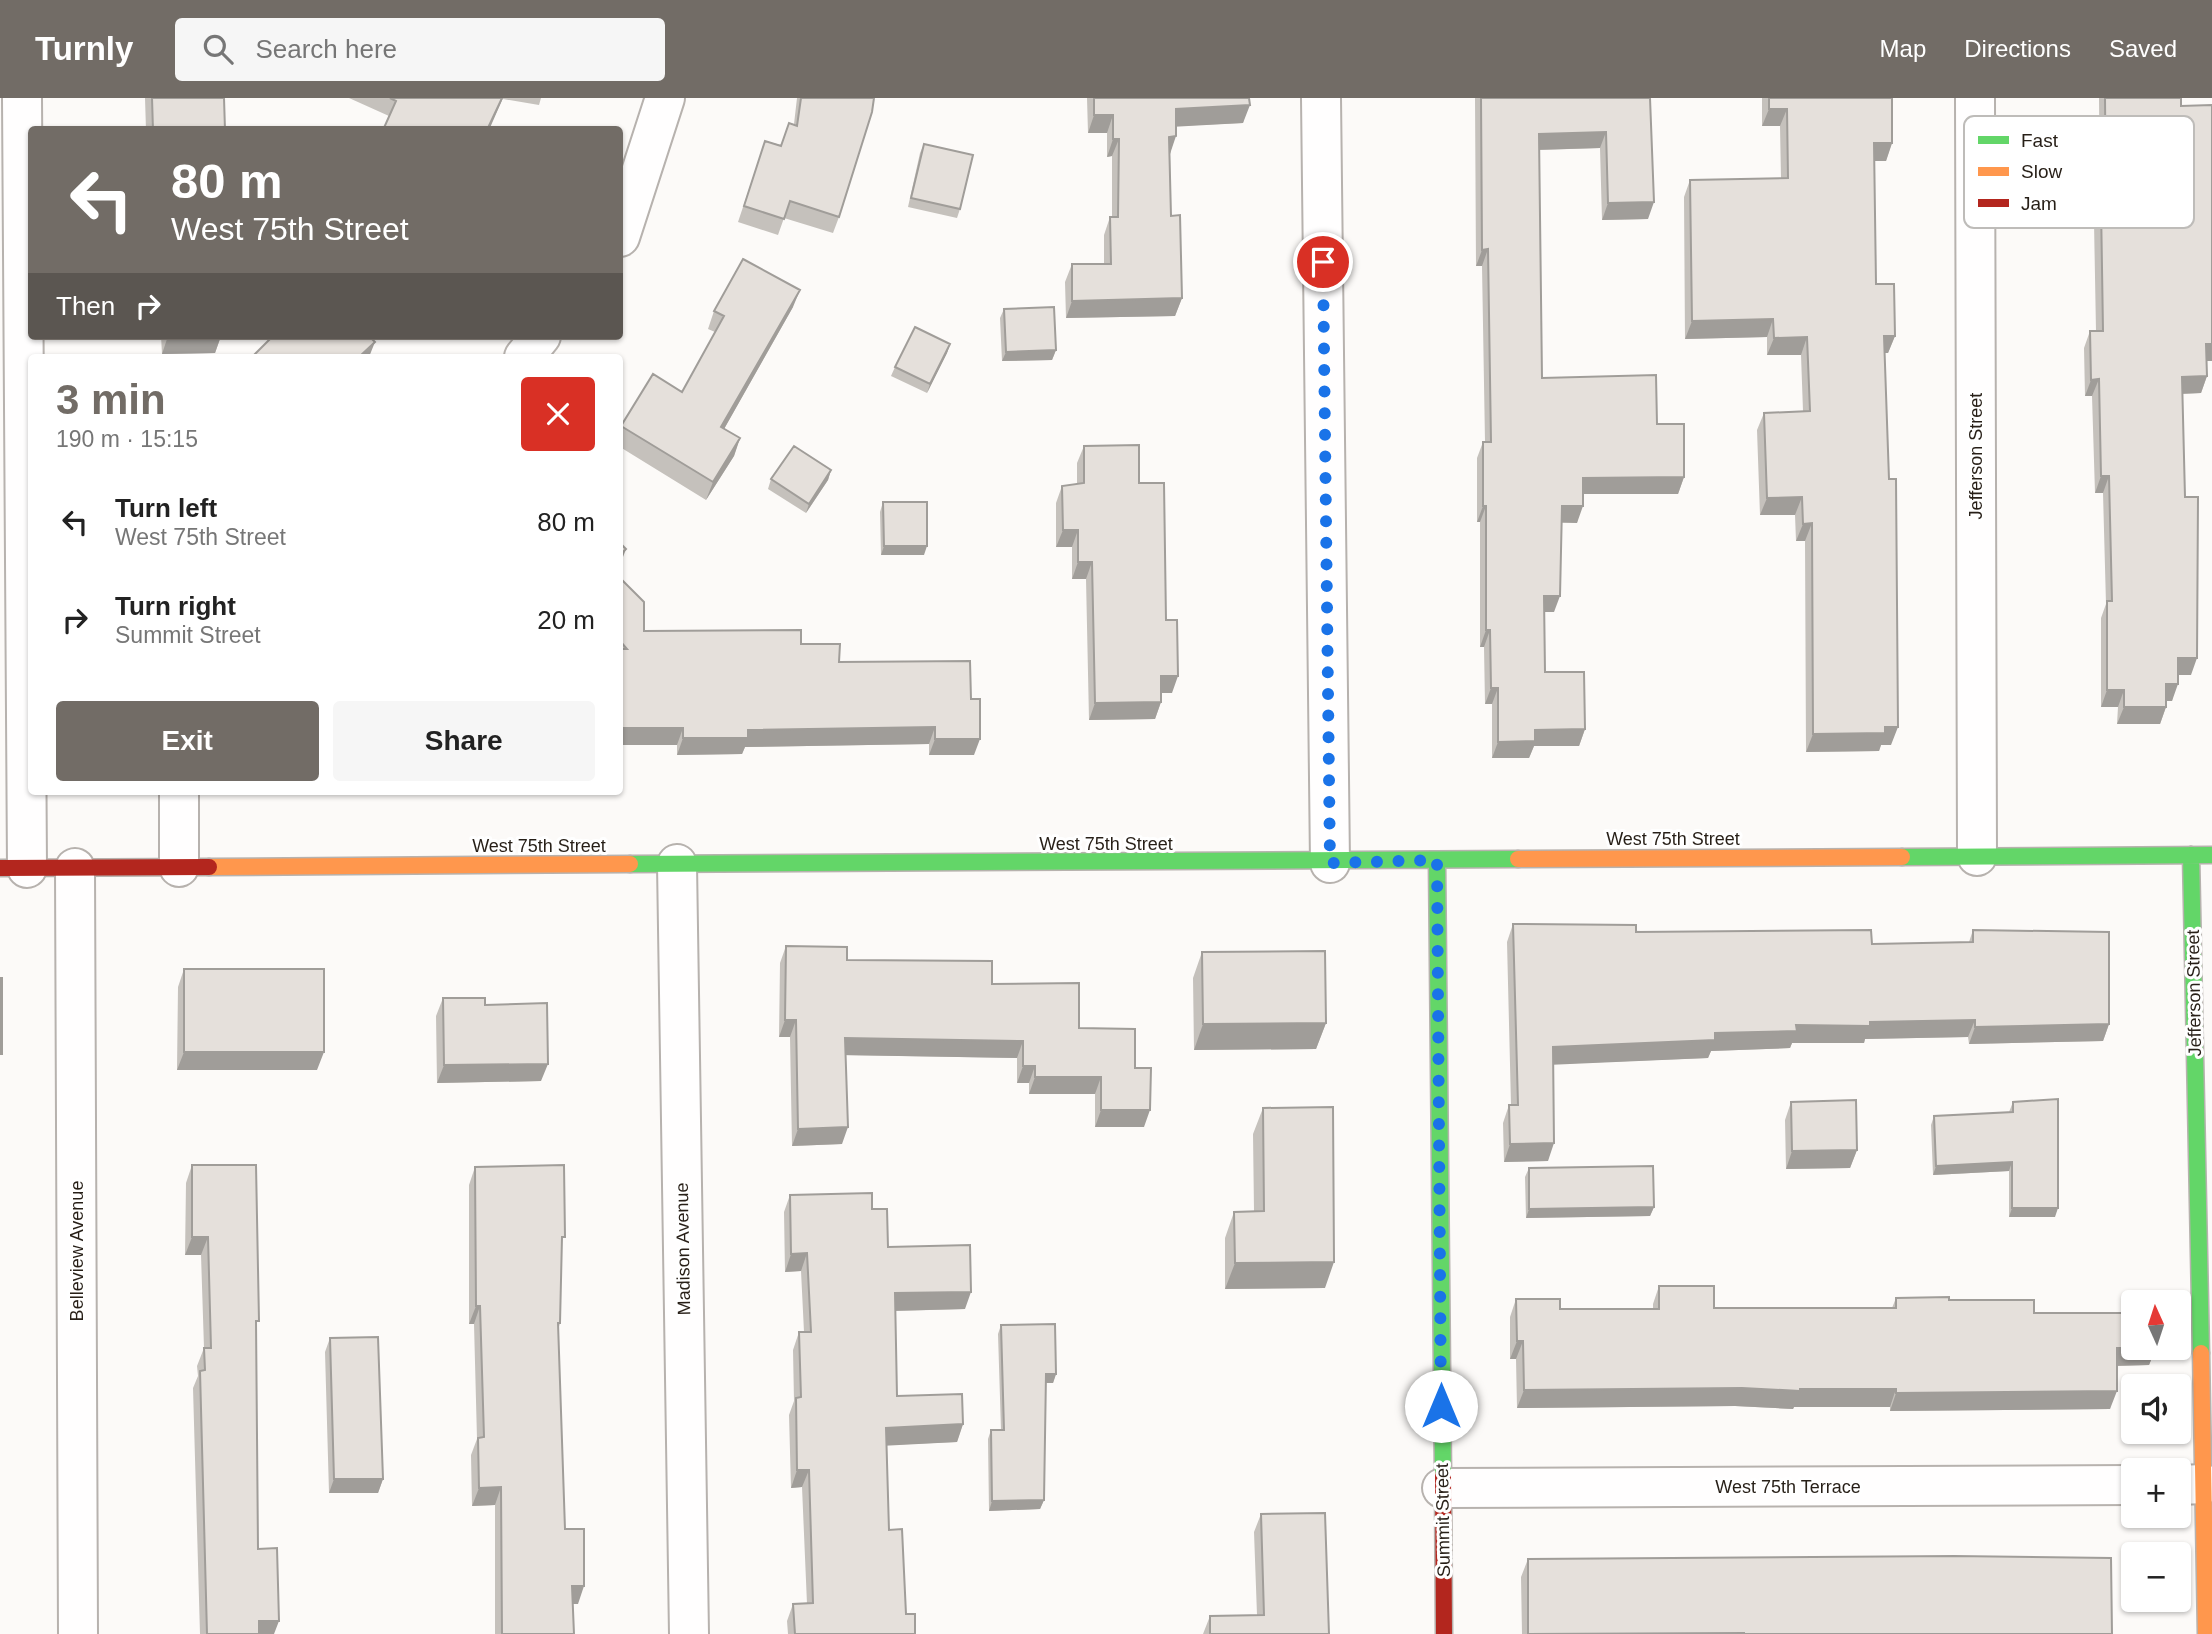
<!DOCTYPE html>
<meta charset="utf-8">
<style>
body{margin:0;font-family:Arial,sans-serif;background:#f6f6f6;color:#222;height:100vh;display:flex;flex-direction:column;font-size:26px;white-space:nowrap}
*{box-sizing:border-box;margin:0}
p{font-size:23px;color:#767676}
.icon{flex:none;width:38px;height:38px;fill:none;stroke:currentColor;stroke-width:2;stroke-linecap:round;stroke-linejoin:round}
.map{position:relative;flex:1;overflow:hidden}
.details{position:absolute;left:28px;top:256px;width:595px;height:441px;display:flex;flex-direction:column;background:#fff;border-radius:7px;box-shadow:0 2px 5px #0004}
.details>*{flex:none}
.hud{position:absolute;left:28px;top:28px;width:595px;height:214px;border-radius:7px;box-shadow:0 2px 5px #0004;background:#726c66;color:#fff;overflow:hidden}
.needle{width:46px;rotate:357deg}
.tools{position:absolute;left:2121px;top:1192px;display:grid;gap:14px}
.tools a{display:grid;place-items:center;width:70px;height:70px;border-radius:7px;background:#fff;box-shadow:0 2px 5px #0004;font-size:35px}
.pin{position:absolute;display:grid;place-items:center;width:60px;height:60px;color:#fff;margin:-30px;border:4px solid #fff;border-radius:50%;box-shadow:0 2px 7px #0007}
.me{position:absolute;width:77px;margin:-38px;rotate:0deg;stroke-linejoin:round;filter:drop-shadow(0 0 5px #0008)}
.turn{display:flex;align-items:center;gap:24px;height:147px;padding:0 28px;font-size:32px}
.turn .icon{width:91px;height:91px;stroke-width:2.5}
.turn b{display:block;font-size:49px;line-height:60px}
.then{display:flex;align-items:center;height:66px;padding:0 28px;background:#0003;gap:14px;font-size:26px}
.round{display:grid;place-items:center;flex:none;width:74px;height:74px;border-radius:7px;background:#f6f6f6}
.overview{display:flex;align-items:center;justify-content:space-between;height:119px;padding:0 28px}
h1{font-size:42px;font-weight:700;line-height:52px;color:#726c66}
.primary-button{display:flex;gap:14px;margin-top:auto;padding:14px 28px}
.primary-button a{flex:1;height:80px;border-radius:7px;background:#726c66;color:#fff;font-size:28px;font-weight:700;line-height:80px;text-align:center}
.primary-button a+a{background:#f6f6f6;color:#222}
ul{padding:0;list-style:none}
li{display:flex;align-items:center;gap:21px;height:98px;padding:0 28px}
li div{flex:1}
li b{display:block;font-size:26px}
li em{font-style:normal}
header{display:flex;align-items:center;gap:42px;box-sizing:border-box;height:98px;padding:0 35px;background:#726c66;color:#fff}
header strong{font-size:33px}
nav{display:flex;gap:38px;margin-inline-start:auto;font-size:24px}
.search{width:490px;height:63px;background:#f6f6f6;display:flex;align-items:center;gap:18px;box-sizing:border-box;padding:0 24px;border-radius:7px;color:#767676;font-size:26px}
.map>svg:first-child{display:block}
.lines{fill:none;stroke-linecap:round;stroke-linejoin:round}
.street-casing{stroke:#b7b2ae;stroke-width:42}
.fast-casing{stroke:#b7b2ae;stroke-width:19}
.slow-casing{stroke:#b7b2ae;stroke-width:19}
.jam-casing{stroke:#b7b2ae;stroke-width:19}
.street{stroke:#fffefe;stroke-width:38}
.fast{stroke:#63d668;stroke-width:16}
.slow{stroke:#ff974d;stroke-width:16}
.jam{stroke:#b3261e;stroke-width:16}
.wall{fill:#c5c1bc}
.shaded-wall{fill:#a09d99}
.building{fill:#e5e0db;stroke:#a09d99;stroke-width:2}
.route{stroke:#1a73e8;stroke-width:12;stroke-dasharray:0 21.6}
.labels{text-anchor:middle;dominant-baseline:central;stroke-width:6;stroke-linejoin:round;paint-order:stroke}
.street-label{font-size:18px;fill:#271f17;stroke:#fff}
.key{fill:#fff;stroke:#bebcb9;stroke-width:2}
.key-label{font-size:19px;fill:#271f17}
</style>
<header>
<strong>Turnly</strong>
<div class="search"><svg class="icon" aria-label="search" viewBox="0 0 24 24"><circle cx="10" cy="10" r="6"/><path d="M15 15l6 6"/></svg>Search here</div>
<nav><a>Map</a><a>Directions</a><a>Saved</a></nav>
</header>
<div class="map">
<svg width="2212" height="1536" viewBox="0 0 2212 1536">
<rect width="100%" height="100%" fill="#fcfaf8"/>
<g class="lines">
<!-- street casing -->
<g class="street-casing">
<path id="street" d="M22 0 27 770
M1321 0 1330 765
M1975 0 1977 758
M620 139 665 0
M524 259 541 238
M179 693V769
M677 766 689 1536
M75 770 78 1536
M2179 1387 2204 1386
M1442 1390 2133 1387"/>
</g>
<!-- fast casing -->
<g class="fast-casing">
<path id="fast" d="M2191 757 2201 1255
M1902 759 2212 757
M1437 762 1443 1377
M630 766 1518 761"/>
</g>
<!-- slow casing -->
<g class="slow-casing">
<path id="slow" d="M1518 761 1902 759
M209 769 630 766
M2201 1255 2206 1536"/>
</g>
<!-- jam casing -->
<g class="jam-casing">
<path id="jam" d="M0 770 209 769
M1443 1377 1444 1536"/>
</g>
<!-- street -->
<use href="#street" class="street"/>
<!-- fast -->
<use href="#fast" class="fast"/>
<!-- slow -->
<use href="#slow" class="slow"/>
<!-- jam -->
<use href="#jam" class="jam"/>
</g>
<!-- wall -->
<path class="wall" d="M145 0H224L225 32H146Z
M349 0H541L539 7 503 1 389 18Z
M797 0H874L839 119 833 135 784 120 778 137 738 124 765 43 781 47 789 25 794 26Z
M1087 0H1249L1243 25 1176 28 1170 56 1171 118 1182 200 1175 218 1066 220 1065 184 1072 166H1104V137L1110 119H1112V58L1107 59V35H1088Z
M1475 0H1650L1648 121 1602 122 1600 50 1539 52 1542 280 1657 326 1684 379 1678 396H1583L1577 425H1562L1554 514H1544L1545 574 1585 631 1579 648H1534L1529 660H1492V606H1485L1484 549H1480V424H1477V360L1483 344H1485L1482 168H1476Z
M1762 0H1892V45L1886 63H1874L1876 186 1895 238 1888 255H1885L1891 647H1881L1879 653 1806 654 1805 443H1796L1795 417H1760L1757 332 1764 315 1803 313 1801 257H1767V239L1685 241 1684 99 1690 82 1781 80 1780 28H1762Z
M2099 0H2181V8L2212 7V263H2207V278L2201 295 2182 296 2191 577H2178L2172 603H2166V609L2160 626H2117L2118 609H2101V520L2106 506 2103 395H2095L2092 298H2085L2084 250 2090 233H2096L2094 124 2100 109Z
M924 46 960 111 957 120 908 109 920 55Z
M793 209 724 331 740 340 734 358 706 402 620 349V331L621 328 682 294 715 234 708 231 714 213Z
M1004 211 1056 252 1052 262 1002 263 1000 220Z
M161 238H221L215 255 162 256Z
M950 246 947 255 927 295 891 278 895 269Z
M1084 348 1139 385 1166 522 1172 595H1161V604L1155 621 1089 622 1086 481H1072V449H1056V405L1062 388 1077 386V365Z
M831 372 828 382 806 415 768 391 771 381Z
M883 404 924 457H881L880 414Z
M620 480 644 533 801 546 839 564 971 601 974 657H929V646L745 649 742 656 677 657V647H620Z
M1513 826 1872 846 1969 844 1973 832 2109 926 2103 943 1969 946 1968 939 1865 941 1864 945H1792L1790 950 1711 953 1708 960 1553 966 1548 1063 1504 1064 1503 1025 1509 1007H1511L1507 844Z
M786 848 847 862 992 886 1079 930 1135 970 1144 1029H1095V996H1029V985H1017V960L845 957 842 1046 792 1048 790 939H779L780 865Z
M1202 854 1326 925 1316 951 1194 952 1193 880Z
M184 871 317 972H177L178 889Z
M443 900 485 907 541 983 437 985 436 918Z
M1791 1004 1857 1052 1850 1070 1786 1071 1785 1022Z
M2013 1004 2055 1119H2009V1073L1933 1077 1931 1027 1934 1018 2009 1014Z
M1263 1010 1325 1190 1225 1191V1140L1234 1114 1254 1113 1253 1036Z
M192 1067 256 1233 258 1451 274 1536H200L193 1290 198 1278 197 1268 204 1250 201 1157H185L186 1085Z
M475 1069 562 1148 560 1225 558 1232 565 1431 578 1506H573L574 1536H495V1407L472 1408 471 1357 477 1341 474 1226H469V1087Z
M1529 1070 1654 1109 1650 1118 1526 1120 1525 1079Z
M790 1097 872 1111 888 1149 965 1211 895 1213 897 1298 963 1326 957 1344 887 1347 889 1432 906 1516 915 1536H788L787 1523 793 1506H807L802 1389 791 1390 789 1317 794 1303 793 1252 799 1234H804L801 1173 785 1174 784 1114Z
M1659 1188 1714 1210H1892L1896 1200 1949 1202 2034 1215 2156 1250 2149 1267 2117 1268 2110 1311 1890 1313V1309H1794L1793 1311 1735 1308 1517 1310 1516 1261H1510V1219L1516 1201 1560 1211H1653V1206Z
M1001 1227 1056 1276 1053 1285H1046L1044 1402 1040 1411 989 1413 988 1341 991 1332H1001L998 1236Z
M330 1240 383 1381 378 1395H329L325 1254Z
M1261 1416 1329 1536H1203L1210 1518 1257 1517 1254 1434Z
M1528 1461 2112 1536H1522L1521 1479Z"/>
<!-- shaded-wall -->
<path class="shaded-wall" d="M502 0H503L489 32H487Z
M1250 7 1243 25 1170 29 1176 11Z
M1769 11H1787L1780 28H1762Z
M1094 17H1113L1107 35H1088Z
M1606 34 1600 50 1533 52 1539 36Z
M1176 38 1170 56 1169 39Z
M1113 41H1119L1112 58 1107 59Z
M1874 45H1892L1886 63H1867Z
M1654 104 1648 121 1602 122 1608 105Z
M1488 151 1482 168H1476L1482 152Z
M800 192 793 209 715 347 721 329Z
M1182 200 1175 218 1066 220 1072 203Z
M1773 221 1767 239 1685 241 1692 223Z
M168 238H221L215 255 162 256Z
M1884 238H1895L1888 255H1878Z
M1807 239 1801 257H1767L1774 240Z
M375 244 369 259H359Z
M950 246 947 255 927 295 930 286Z
M2206 246H2212V263H2200Z
M1056 252 1052 262 1002 263 1006 254Z
M2207 278 2201 295 2176 296 2182 279Z
M2099 281 2092 298H2085L2091 282Z
M740 340 734 358 706 402 713 384Z
M831 372 828 382 806 415 809 406Z
M2101 378H2109L2103 395H2095Z
M1684 379 1678 396H1577L1583 380Z
M1802 399 1795 417H1760L1767 400Z
M1483 408H1486L1480 424H1477Z
M1562 408H1583L1577 425 1556 424Z
M1812 425 1805 443H1796L1803 426Z
M1063 432H1078L1072 449H1056Z
M884 448H927L924 457H881Z
M626 451 620 467V457Z
M1078 464H1092L1086 481H1072Z
M1544 498H1560L1554 514H1538Z
M1486 532H1490L1484 549H1480Z
M2178 560H2197L2191 577H2172Z
M1161 578H1178L1172 595H1155Z
M2166 586H2178L2172 603H2160Z
M1491 590H1498L1492 606H1485Z
M2107 592H2124L2118 609H2101Z
M1161 604 1155 621 1089 622 1095 605Z
M2124 609H2166L2160 626H2117Z
M935 629 929 646 745 649 742 656 677 657 683 640 748 632Z
M1885 629H1898L1891 647H1881L1879 653 1806 654 1813 636Z
M620 630H683L677 647H620Z
M1585 631 1579 648H1534L1529 660H1492L1498 644 1535 632Z
M935 641H980L974 657H929Z
M785 922H796L790 939H779Z
M1975 922 1968 939 1865 941 1864 945H1792L1790 950 1711 953 1708 960 1547 967 1553 949 1796 927 1870 924Z
M1326 925 1316 951 1194 952 1203 926Z
M2109 926 2103 943 1969 946 1975 929Z
M845 940 1023 943 1017 960 839 957Z
M184 954H324L317 972H177Z
M548 966 541 983 437 985 444 967Z
M1023 968H1035L1029 985H1017Z
M1035 979H1101L1095 996H1029Z
M1101 1012H1150L1144 1029H1095Z
M848 1029 842 1046 792 1048 798 1031Z
M1554 1045 1548 1063 1504 1064 1510 1046Z
M1857 1052 1850 1070 1786 1071 1792 1053Z
M2012 1064 2009 1073 1933 1077 1936 1068Z
M1654 1109 1650 1118 1526 1120 1529 1111Z
M2012 1110H2058L2055 1119H2009Z
M192 1139H208L201 1157H185Z
M807 1155 801 1173 785 1174 791 1156Z
M1334 1164 1325 1190 1225 1191 1235 1165Z
M971 1194 965 1211 888 1213 895 1195Z
M476 1208H480L474 1226H469Z
M1517 1243H1523L1516 1261H1510Z
M2117 1250H2156L2149 1267 2110 1268Z
M1046 1276H1056L1053 1285H1042Z
M1742 1290 1896 1291 1890 1309H1794L1793 1311 1735 1308 1517 1310 1524 1292Z
M2117 1293 2110 1311 1890 1313 1896 1295Z
M963 1326 957 1344 880 1348 886 1330Z
M797 1372H809L802 1389 791 1390Z
M334 1381H383L378 1395H329Z
M501 1389 495 1407 472 1408 479 1390Z
M1044 1402 1040 1411 989 1413 992 1403Z
M572 1488H584L578 1506H566Z
M259 1523H279L274 1536H254Z
M1744 1535V1536H1641Z"/>
<!-- building -->
<path class="building" d="M152 0H224L225 32H153Z
M390 0H502L487 32H383L396 3Z
M801 0H874L872 14 839 119 790 103 784 121 744 108 765 43 781 48 789 25 797 28Z
M1094 0H1249L1250 7 1176 11V38L1169 39 1171 118 1180 117 1182 200 1072 203V166H1111L1110 119H1118L1119 41H1113V17H1094Z
M1481 0H1650L1654 104 1608 105 1606 34 1539 36 1542 280 1656 277 1657 326H1684V379L1583 380V408H1562L1560 498H1544L1545 574H1584L1585 631 1535 632V643L1498 644V590H1491L1490 532H1486V408H1483V344H1491L1488 151 1482 152Z
M1769 0H1892V45H1874L1876 186H1894L1895 238H1884L1889 381H1896L1898 629H1885V635L1813 636 1812 425 1803 426 1802 399 1767 400 1764 315 1810 313 1807 239 1774 240 1773 221 1692 223 1690 82 1788 80 1787 11H1769Z
M2105 0H2181V8L2212 7V246H2206L2207 278 2182 279 2185 399H2198L2197 560H2178V586H2166V609H2124V592H2107V503H2112L2109 378H2101L2099 281 2091 282 2090 233H2103L2101 107H2106Z
M924 46 973 57 960 111 911 100Z
M743 161 800 192 721 329 740 340 713 384 621 328 653 276 682 294 724 218 714 213Z
M1054 209 1056 252 1006 254 1004 211Z
M915 229 950 246 930 286 895 269Z
M273 238H369L375 244 359 259H252Z
M1139 347V385H1164L1166 522H1177L1178 578H1161V604L1095 605 1092 464H1078V432H1063L1062 388 1084 385V348Z
M794 348 831 372 809 406 771 381Z
M883 404H927V448H884Z
M620 445 626 451 620 457Z
M620 480 644 504V533L801 532V546H840L839 564 970 563 971 601H980V641H935V629L748 632V640H683V630H620V551H627L620 543Z
M1513 826 1636 827V834L1871 832 1872 846 1973 844V832L2109 834V926L1975 929V922L1870 924V928L1796 927 1797 933 1715 935V942L1553 949 1554 1045 1510 1046 1509 1007H1518Z
M786 848 847 849V862L992 863V886L1079 885V930L1135 931V970H1151L1150 1012H1101V979H1035V968H1023V943L845 940 848 1029 798 1031 796 922H785Z
M1325 853 1326 925 1203 926 1202 854Z
M184 871H324V954H184Z
M0 880H2V956H0Z
M443 900H485V907L547 905 548 966 444 967Z
M2058 1001V1110H2012V1064L1936 1068 1934 1018 2013 1014V1004Z
M1856 1002 1857 1052 1792 1053 1791 1004Z
M1333 1009 1334 1164 1235 1165 1234 1114 1264 1113 1263 1010Z
M192 1067H256L259 1223H256L258 1451 277 1450 279 1523H259V1536H207L200 1273 205 1272 204 1250H211L208 1139H192Z
M564 1067 565 1139H562L560 1225H558L565 1431H584V1488H572L574 1536H502L501 1389 479 1390 478 1340 484 1339 480 1208H476L475 1069Z
M1653 1068 1654 1109 1529 1111V1070Z
M872 1095V1111H887L888 1149 970 1147 971 1194 895 1195 897 1298 962 1296 963 1326 886 1330 889 1432 902 1431 906 1516H915V1536H795L793 1506 813 1505 809 1372H797L796 1300 801 1299 799 1234H811L807 1155 791 1156 790 1097Z
M1659 1188H1714V1210H1896V1200L1949 1199V1202H2034V1215H2133V1250H2149H2117V1293L1896 1295V1291H1800V1293L1742 1290 1524 1292 1523 1243H1517L1516 1201H1560V1211H1659Z
M1055 1226 1056 1276H1046L1044 1402 992 1403 991 1332H1004L1001 1227Z
M378 1239 383 1381H334L330 1240Z
M1325 1415 1329 1536H1210V1518L1264 1517 1261 1416Z
M1954 1458 2111 1460 2112 1536H1744V1535L1528 1536V1461Z"/>
<g class="lines">
<!-- route -->
<path class="route" d="M1323 164 1330 765 1437 762 1441 1308"/>
</g>
<g class="labels">
<!-- street labels -->
<g class="street-label">
<text transform="translate(1976 358) rotate(-90)">Jefferson Street</text>
<text x="1673" y="741">West 75th Street</text>
<text x="1106" y="746">West 75th Street</text>
<text x="539" y="748">West 75th Street</text>
<text transform="translate(2194 895) rotate(-91)">Jefferson Street</text>
<text transform="translate(683 1151) rotate(-91)">Madison Avenue</text>
<text transform="translate(77 1153) rotate(-90)">Belleview Avenue</text>
<text x="1788" y="1389">West 75th Terrace</text>
<text transform="translate(1443 1422) rotate(-91)">Summit Street</text>
</g>
</g>
<!-- legend -->
<rect x="1964" y="18" width="230" height="112" rx="10" class="key"/>
<rect x="1978" y="38" width="31" height="8" fill="#63d668"/>
<rect x="1978" y="69" width="31" height="9" fill="#ff974d"/>
<rect x="1978" y="101" width="31" height="8" fill="#b3261e"/>
<g class="key-label">
<text x="2021" y="49">Fast</text>
<text x="2021" y="80">Slow</text>
<text x="2021" y="112">Jam</text>
</g>
</svg>
<div class="tools">
<a><svg class="needle" viewBox="-14 -14 28 28"><path d="M0-13l5 13h-10z" fill="#e53935"/><path d="M0 13l5-13h-10z" fill="#767676"/></svg></a>
<a><svg class="icon" aria-label="sound" viewBox="0 0 24 24"><path d="M4 9h4l5-4v14l-5-4H4zM17 9q2 3 0 6"/></svg></a>
<a>+</a>
<a>−</a>
</div>
<div class="pin" style="left:1323px;top:164px;background:#d93025"><svg class="icon" aria-label="arrive" viewBox="0 0 24 24"><path d="M6 21V4h12l-3 4 3 4H6"/></svg></div>
<svg class="me" style="left:1441px;top:1308px" viewBox="-20 -20 40 40"><circle r="19" fill="#fff"/><path d="M0-13L10 11 0 6-10 11z" fill="#1a73e8"/></svg>
<div class="hud">
<div class="turn"><svg class="icon" aria-label="left" viewBox="0 0 24 24"><path d="M17 20v-9H6M10 6l-5 5 5 5"/></svg><div><b>80 m</b>West 75th Street</div></div>
<div class="then">Then<svg class="icon" aria-label="right" viewBox="0 0 24 24"><path d="M7 20v-9h11M14 6l5 5-5 5"/></svg></div>
</div>
<section class="details">
<div class="overview"><div><h1>3 min</h1><p>190 m · 15:15</p></div><a class="round" style="background:#d93025;color:#fff"><svg class="icon" aria-label="close" viewBox="0 0 24 24"><path d="M6 6l12 12M18 6L6 18"/></svg></a></div>
<ul>
<li><svg class="icon" aria-label="left" viewBox="0 0 24 24"><path d="M17 20v-9H6M10 6l-5 5 5 5"/></svg><div><b>Turn left</b><p>West 75th Street</p></div><em>80 m</em></li>
<li><svg class="icon" aria-label="right" viewBox="0 0 24 24"><path d="M7 20v-9h11M14 6l5 5-5 5"/></svg><div><b>Turn right</b><p>Summit Street</p></div><em>20 m</em></li>
</ul>
<div class="primary-button"><a>Exit</a><a>Share</a></div>
</section>
</div>
